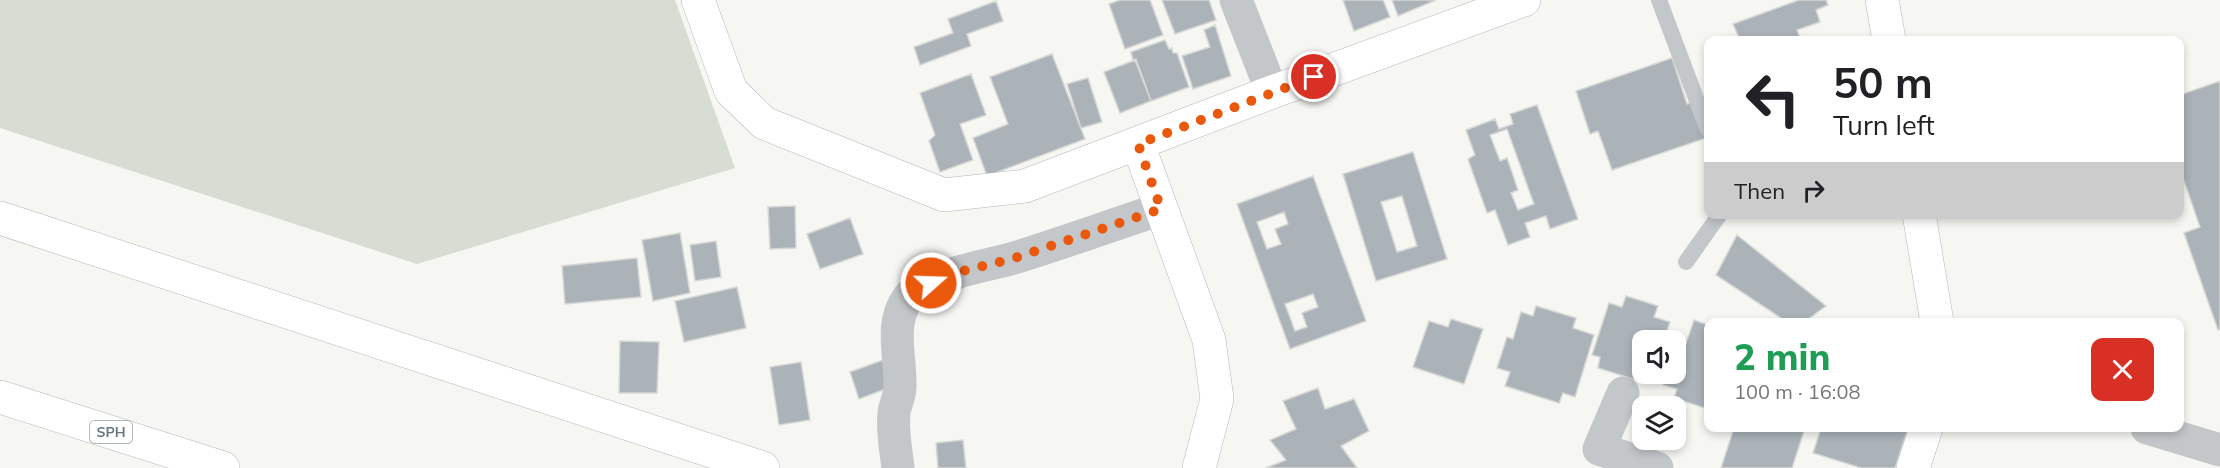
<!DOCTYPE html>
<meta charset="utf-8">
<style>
body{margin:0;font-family:Mulish,sans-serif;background:#f6f6f6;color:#202124;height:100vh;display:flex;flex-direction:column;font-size:22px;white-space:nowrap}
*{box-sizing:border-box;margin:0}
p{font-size:20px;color:#757577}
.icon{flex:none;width:33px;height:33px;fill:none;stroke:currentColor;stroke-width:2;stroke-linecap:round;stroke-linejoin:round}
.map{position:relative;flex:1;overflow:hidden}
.panel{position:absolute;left:1704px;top:318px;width:480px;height:114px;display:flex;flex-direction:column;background:#fff;border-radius:12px;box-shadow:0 3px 9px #0003}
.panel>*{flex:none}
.top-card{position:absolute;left:1704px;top:36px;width:480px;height:183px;border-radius:12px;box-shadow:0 3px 9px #0003;background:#fff;color:#202124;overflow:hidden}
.controls{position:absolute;left:1632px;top:330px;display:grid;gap:12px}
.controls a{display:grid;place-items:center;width:54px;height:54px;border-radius:12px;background:#fff;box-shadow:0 3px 9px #0003;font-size:30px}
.pin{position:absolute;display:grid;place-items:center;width:51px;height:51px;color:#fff;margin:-26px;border:3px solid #fff;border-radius:50%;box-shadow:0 2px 6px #0007}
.me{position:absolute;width:66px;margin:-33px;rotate:70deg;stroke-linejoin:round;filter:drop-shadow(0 0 4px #0008)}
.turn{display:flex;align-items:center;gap:21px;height:126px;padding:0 30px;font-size:27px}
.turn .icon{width:78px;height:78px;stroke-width:2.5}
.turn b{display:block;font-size:42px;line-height:51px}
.then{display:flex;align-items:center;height:57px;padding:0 30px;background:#0003;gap:12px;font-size:22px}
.round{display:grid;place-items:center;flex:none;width:63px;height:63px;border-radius:12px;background:#f6f6f6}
.head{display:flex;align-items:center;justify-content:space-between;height:102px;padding:0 30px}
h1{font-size:36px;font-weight:800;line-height:45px;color:#1e9e55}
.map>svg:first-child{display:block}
.garden{fill:#d7ddd3}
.building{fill:#abb2b8;stroke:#d7d7d5;stroke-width:1.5;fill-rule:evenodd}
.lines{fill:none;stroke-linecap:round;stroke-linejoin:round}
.secondary-casing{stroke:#b3b9bd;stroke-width:34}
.highway-casing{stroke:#b6b9bc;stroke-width:34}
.lane{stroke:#c3c7ca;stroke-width:16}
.street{stroke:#c3c7ca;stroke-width:33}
.secondary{stroke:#fff;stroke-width:33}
.highway{stroke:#fff;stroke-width:33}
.route{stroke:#ea580c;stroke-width:10;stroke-dasharray:0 18}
.labels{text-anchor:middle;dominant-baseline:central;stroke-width:6;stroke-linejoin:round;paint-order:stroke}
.shield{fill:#fff;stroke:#93a0a9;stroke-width:1.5}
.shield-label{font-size:14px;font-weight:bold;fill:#657784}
</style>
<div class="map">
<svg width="2220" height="468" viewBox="0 0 2220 468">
<rect width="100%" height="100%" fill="#f6f6f2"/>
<!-- garden -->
<path class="garden" d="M0 0H675L735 168 417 264 0 128Z"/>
<!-- building -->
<path class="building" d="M1120 0H1150L1163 35 1125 49 1109 4Z
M1162 0H1209L1216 20 1175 34Z
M1343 0H1383L1390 17 1354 31Z
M1392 0H1436L1398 16Z
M1799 0H1826L1828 5 1816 10 1820 22 1797 30 1801 40H1740L1733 24Z
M996 1 1003 21 967 34 971 46 920 65 914 47 953 33 948 19Z
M1215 25 1231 76 1193 89 1182 56 1210 47 1204 30Z
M1165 40 1169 49 1172 48 1173 53H1177L1189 87 1151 101 1136 59 1133 60 1131 52Z
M1052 54 1085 139 987 176 973 138 1008 124 990 77Z
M1672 58 1687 104 1693 102 1706 138 1612 170 1598 131 1590 134 1576 91Z
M1135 60 1151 101 1120 113 1104 72Z
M971 74 986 115 960 124 973 160 940 172 929 141 935 135 920 93Z
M1088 78 1102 122 1081 128 1067 84Z
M2220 81V329L2218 330 2184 233 2200 227 2180 169V95Z
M1537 105 1578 219 1550 229 1546 216 1525 223 1530 237 1508 245 1495 210 1487 213 1468 159 1475 155 1466 130 1495 119 1499 129 1513 124 1510 114ZM1507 129 1534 204 1518 210 1511 193 1518 190 1507 158 1500 161 1490 135Z
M1413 152 1447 259 1376 281 1343 174ZM1402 196 1417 246 1397 252 1381 202Z
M1313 176 1366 321 1290 349 1237 204ZM1284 212 1288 224 1275 229 1281 244 1267 249 1257 222ZM1313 294 1318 307 1302 313 1307 327 1295 331 1285 304Z
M795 206 796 248 770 249 768 207Z
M850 218 863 254 820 269 807 234Z
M680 233 690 293 653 301 642 240Z
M1737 235 1826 306 1804 322H1787L1716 275Z
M716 241 721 277 695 281 690 245Z
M637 258 641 297 565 304 562 266Z
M737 287 746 328 684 342 675 301Z
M1626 296 1658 306 1654 317 1670 322 1664 340H1642V370H1640L1636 380 1598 368 1600 357 1592 355 1609 303 1622 307Z
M1536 306 1576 318 1573 328 1594 335 1575 397 1563 393 1559 403 1505 386 1510 372 1497 368 1507 337 1513 339 1521 312 1533 316Z
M1451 319 1483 329 1464 384 1413 367 1429 321 1448 327Z
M1694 320 1708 325V409L1674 398 1677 389 1663 385 1667 374H1676V353L1682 355Z
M620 341 659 342 657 393H619Z
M886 359 896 385 859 399 850 372Z
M801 362 810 420 779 425 770 367Z
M1318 388 1325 409 1354 399 1369 431 1341 446 1357 468H1266L1286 460 1270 440 1296 429 1283 401Z
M1734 428H1805L1792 468H1721Z
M1821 428H1908L1895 468H1861L1813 453Z
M963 440 966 468H938L936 443Z"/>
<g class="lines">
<!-- secondary casing -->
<g class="secondary-casing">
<path id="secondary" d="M698 0 731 91 764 123 944 195 1025 186 1272 92 1524 0
M1882 0 1889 40
M1138 144 1209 340 1217 399 1199 468
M1919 214 1937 322
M0 218 763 468
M1913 468 1926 428"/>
</g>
<!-- highway casing -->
<g class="highway-casing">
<path id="highway" d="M0 397 223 468"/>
</g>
<!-- lane -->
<path class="lane" d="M1659 0 1708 130
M1686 262 1720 214"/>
<!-- street -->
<path class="street" d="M1236 0 1272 92
M1623 393 1599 449 1657 468
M2147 428 2220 450
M898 468C896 450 892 432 894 413 895 404 900 396 900 387 901 357 889 324 908 298 925 275 987 266 1014 258 1063 243 1112 225 1161 209"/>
<!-- secondary -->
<use href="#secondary" class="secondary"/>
<!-- highway -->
<use href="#highway" class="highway"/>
</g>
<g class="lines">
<!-- route -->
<path class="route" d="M931 283 963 271 1012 259 1161 209 1138 144 1314 77"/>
</g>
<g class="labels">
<!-- shield labels -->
<rect class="shield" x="90" y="421" width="42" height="22" rx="4.5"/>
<g class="shield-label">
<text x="111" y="432">SPH</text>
</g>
</g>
</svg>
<div class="controls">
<a><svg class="icon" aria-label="sound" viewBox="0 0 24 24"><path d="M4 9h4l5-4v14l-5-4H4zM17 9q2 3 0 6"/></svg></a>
<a><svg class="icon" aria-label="layers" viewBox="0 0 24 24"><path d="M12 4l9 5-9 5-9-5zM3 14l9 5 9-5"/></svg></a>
</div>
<div class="pin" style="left:1314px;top:77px;background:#d93025"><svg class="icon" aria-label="arrive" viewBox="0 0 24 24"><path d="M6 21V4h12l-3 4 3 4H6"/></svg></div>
<svg class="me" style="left:931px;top:283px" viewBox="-20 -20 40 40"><circle r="17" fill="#ea580c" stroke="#fff" stroke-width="3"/><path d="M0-11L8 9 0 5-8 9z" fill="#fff"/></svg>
<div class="top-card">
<div class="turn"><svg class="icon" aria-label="left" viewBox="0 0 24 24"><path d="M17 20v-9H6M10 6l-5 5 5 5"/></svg><div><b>50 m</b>Turn left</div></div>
<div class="then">Then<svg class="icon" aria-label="right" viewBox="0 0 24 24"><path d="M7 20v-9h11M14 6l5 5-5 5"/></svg></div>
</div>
<section class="panel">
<div class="head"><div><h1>2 min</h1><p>100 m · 16:08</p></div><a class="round" style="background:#d93025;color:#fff"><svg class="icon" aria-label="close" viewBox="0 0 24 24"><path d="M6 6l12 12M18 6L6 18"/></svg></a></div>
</section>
</div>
